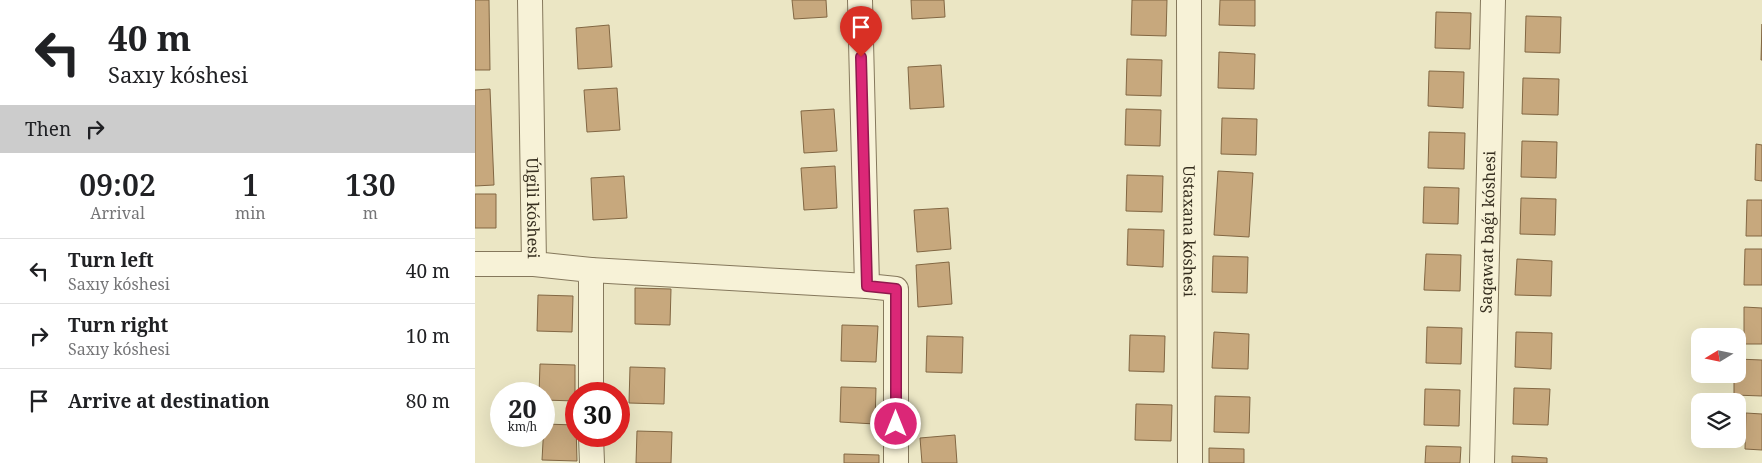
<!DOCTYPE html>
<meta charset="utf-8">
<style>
body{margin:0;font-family:"Noto Serif",serif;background:#f6f6f6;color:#202124;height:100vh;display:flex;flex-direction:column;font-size:19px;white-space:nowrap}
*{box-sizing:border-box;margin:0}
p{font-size:16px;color:#757577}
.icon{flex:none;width:28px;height:28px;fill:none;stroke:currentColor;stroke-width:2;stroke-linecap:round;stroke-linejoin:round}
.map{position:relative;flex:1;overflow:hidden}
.drawer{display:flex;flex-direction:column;background:#fff;width:475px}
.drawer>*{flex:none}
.banner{background:#fff;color:#202124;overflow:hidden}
.needle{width:32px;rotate:260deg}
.fabs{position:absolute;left:1216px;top:328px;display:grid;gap:10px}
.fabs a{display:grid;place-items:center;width:55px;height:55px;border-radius:10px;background:#fff;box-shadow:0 5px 20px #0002;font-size:25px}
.speed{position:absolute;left:15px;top:382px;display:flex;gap:10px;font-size:25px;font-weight:700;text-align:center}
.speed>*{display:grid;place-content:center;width:65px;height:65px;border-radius:50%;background:#fff;box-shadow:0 5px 20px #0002;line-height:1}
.speed small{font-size:12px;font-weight:400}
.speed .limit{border:8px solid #d22;background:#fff;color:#111}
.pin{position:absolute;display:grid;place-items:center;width:42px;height:42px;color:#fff;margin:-51px -21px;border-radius:50% 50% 50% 0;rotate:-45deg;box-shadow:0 0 5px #0007}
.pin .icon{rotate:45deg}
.me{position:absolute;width:55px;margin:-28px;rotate:0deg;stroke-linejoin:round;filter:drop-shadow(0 0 4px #0008)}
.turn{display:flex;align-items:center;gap:18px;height:105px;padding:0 25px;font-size:22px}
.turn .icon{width:65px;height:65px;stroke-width:2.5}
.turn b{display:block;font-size:35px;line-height:42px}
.then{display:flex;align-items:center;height:48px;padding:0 25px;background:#0003;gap:10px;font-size:19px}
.eta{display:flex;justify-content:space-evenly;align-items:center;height:85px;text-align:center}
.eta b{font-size:30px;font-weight:600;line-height:35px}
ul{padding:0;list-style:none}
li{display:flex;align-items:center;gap:15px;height:65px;padding:0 25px;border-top:1px solid #e0e0e0}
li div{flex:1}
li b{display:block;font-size:19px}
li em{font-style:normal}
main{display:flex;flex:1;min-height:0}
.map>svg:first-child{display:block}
.building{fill:#c7a87d;stroke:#826743}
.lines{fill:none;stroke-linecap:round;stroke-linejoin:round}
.minor-casing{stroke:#85785c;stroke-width:26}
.minor{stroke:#f7f2d7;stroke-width:24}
.route-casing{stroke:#8e194d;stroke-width:12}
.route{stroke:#db2777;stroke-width:9}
.labels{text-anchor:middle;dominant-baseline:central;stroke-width:5;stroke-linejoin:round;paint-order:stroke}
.street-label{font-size:16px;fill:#362e1f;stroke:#f3efd3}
</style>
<main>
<section class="drawer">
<div class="banner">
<div class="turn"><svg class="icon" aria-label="left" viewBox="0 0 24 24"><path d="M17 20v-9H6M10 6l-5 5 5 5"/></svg><div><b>40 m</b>Saxıy kóshesi</div></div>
<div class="then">Then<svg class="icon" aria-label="right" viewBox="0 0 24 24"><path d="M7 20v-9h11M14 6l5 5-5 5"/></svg></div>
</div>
<div class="eta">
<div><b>09:02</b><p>Arrival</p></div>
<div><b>1</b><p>min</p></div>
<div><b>130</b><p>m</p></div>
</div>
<ul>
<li><svg class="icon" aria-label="left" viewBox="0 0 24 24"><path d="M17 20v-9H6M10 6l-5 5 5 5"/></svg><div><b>Turn left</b><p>Saxıy kóshesi</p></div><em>40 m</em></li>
<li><svg class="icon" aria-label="right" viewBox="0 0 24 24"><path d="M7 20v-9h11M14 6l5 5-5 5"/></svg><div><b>Turn right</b><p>Saxıy kóshesi</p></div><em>10 m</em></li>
<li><svg class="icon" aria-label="arrive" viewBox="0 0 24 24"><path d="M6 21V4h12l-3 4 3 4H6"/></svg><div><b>Arrive at destination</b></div><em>80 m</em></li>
</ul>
</section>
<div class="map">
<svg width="1287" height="463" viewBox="0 0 1287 463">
<rect width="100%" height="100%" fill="#ebe6c4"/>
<!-- building -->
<path class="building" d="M0 0H14L15 70H0Z
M317 0H351L352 17 319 19Z
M436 0H469L470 17 437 19Z
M657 0H692L691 36 656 35Z
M745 0H780V26L744 25Z
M961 12 996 13 995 49 960 48Z
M1051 16 1086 17 1085 53 1050 52Z
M1287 24V60H1286Z
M134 25 137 67 103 69 101 28Z
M744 52 780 54 779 89 743 88Z
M652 59 687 60 686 96 651 95Z
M466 65 469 107 435 109 433 67Z
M954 71 989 72 988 108 953 106Z
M1048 78 1084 79 1083 115 1047 114Z
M142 88 145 130 112 132 109 90Z
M15 89 19 185 0 186V90Z
M359 109 362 151 329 153 326 111Z
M651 109 686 110 685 146 650 145Z
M747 118 782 119 781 155 746 154Z
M954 132 990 133 989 169 953 168Z
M1047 141 1082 142 1081 178 1046 177Z
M1281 144 1287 145V181L1280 180Z
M360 166 362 208 329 210 326 168Z
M743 171 778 173 774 237 739 235Z
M652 175 688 176 687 212 651 211Z
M149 176 152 218 118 220 116 178Z
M949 187 984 188 983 224 948 223Z
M0 194H21V228H0Z
M1046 198 1081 199 1080 235 1045 234Z
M1272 200H1287V236H1271Z
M473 208 476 249 442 252 439 210Z
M653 229 689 230 688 267 652 265Z
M1270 249H1287V285H1269Z
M951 254 986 255 985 291 949 290Z
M738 256 773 257 772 293 737 292Z
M1042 259 1077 261 1076 296 1040 295Z
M474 262 477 304 443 307 441 265Z
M160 288 196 289 195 325 160 324Z
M63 295 98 296 97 332 62 331Z
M1269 307 1287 308V344H1269Z
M367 325 403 326 401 362 366 361Z
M952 327 987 328 986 364 951 363Z
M739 332 774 334 773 369 737 368Z
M1041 332 1077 333 1076 369 1040 367Z
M655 335 690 336 689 372 654 371Z
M452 336 488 337 487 373 451 372Z
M1262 359 1287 360V396L1259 395V374H1262Z
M65 364 100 365V401L69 400V394H64Z
M155 367 190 368 189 404 154 403Z
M366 387 401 388 400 424 365 422Z
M1039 388 1075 389 1073 425 1038 424Z
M950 389 985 390 984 426 949 425Z
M740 396 775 397 774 433 739 432Z
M661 404 697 405 696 441 660 440Z
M1271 413 1287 414V450L1270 449Z
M69 424 101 425 102 461 67 460Z
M162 431 197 432 196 463H161Z
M480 435 482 463H447L445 438Z
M951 446 986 447 985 463H950Z
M734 448 769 449V463H734Z
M369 454 404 455V463H369Z
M1037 456 1072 458V463H1037Z"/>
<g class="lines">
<!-- minor casing -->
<g class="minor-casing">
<g id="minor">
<path id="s1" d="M55 0 59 264 116 270V394"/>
<path d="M385 0 392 286 421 289V463"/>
<path id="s2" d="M714 0 715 463"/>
<path d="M0 264H59"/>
<path d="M116 270 392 286"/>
<path d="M116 436 117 463"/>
<path id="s3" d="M1007 463 1018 0"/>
</g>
</g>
<!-- minor -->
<use href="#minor" class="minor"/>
</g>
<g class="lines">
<!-- route casing -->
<g class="route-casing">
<path id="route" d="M386 57 392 286 421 289V424"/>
</g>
<!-- route -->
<use href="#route" class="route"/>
</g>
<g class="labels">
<!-- street labels -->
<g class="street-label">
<text stroke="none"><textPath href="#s1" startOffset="208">Úlgili kóshesi</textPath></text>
<text stroke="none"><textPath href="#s3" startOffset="231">Saqawat baǵı kóshesi</textPath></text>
<text stroke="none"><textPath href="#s2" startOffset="231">Ustaxana kóshesi</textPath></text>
</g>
</g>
</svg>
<div class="fabs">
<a><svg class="needle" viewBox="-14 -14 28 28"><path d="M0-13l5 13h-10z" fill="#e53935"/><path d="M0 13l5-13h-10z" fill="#757577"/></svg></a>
<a><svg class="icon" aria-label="layers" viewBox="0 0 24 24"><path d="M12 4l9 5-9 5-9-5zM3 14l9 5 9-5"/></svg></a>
</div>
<div class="speed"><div>20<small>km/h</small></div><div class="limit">30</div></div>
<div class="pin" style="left:386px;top:57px;background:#d93025"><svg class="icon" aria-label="arrive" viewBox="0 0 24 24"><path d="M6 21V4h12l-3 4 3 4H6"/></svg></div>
<svg class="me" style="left:421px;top:424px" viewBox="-20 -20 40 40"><circle r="17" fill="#db2777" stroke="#fff" stroke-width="3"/><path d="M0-11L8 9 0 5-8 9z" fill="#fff"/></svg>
</div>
</main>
